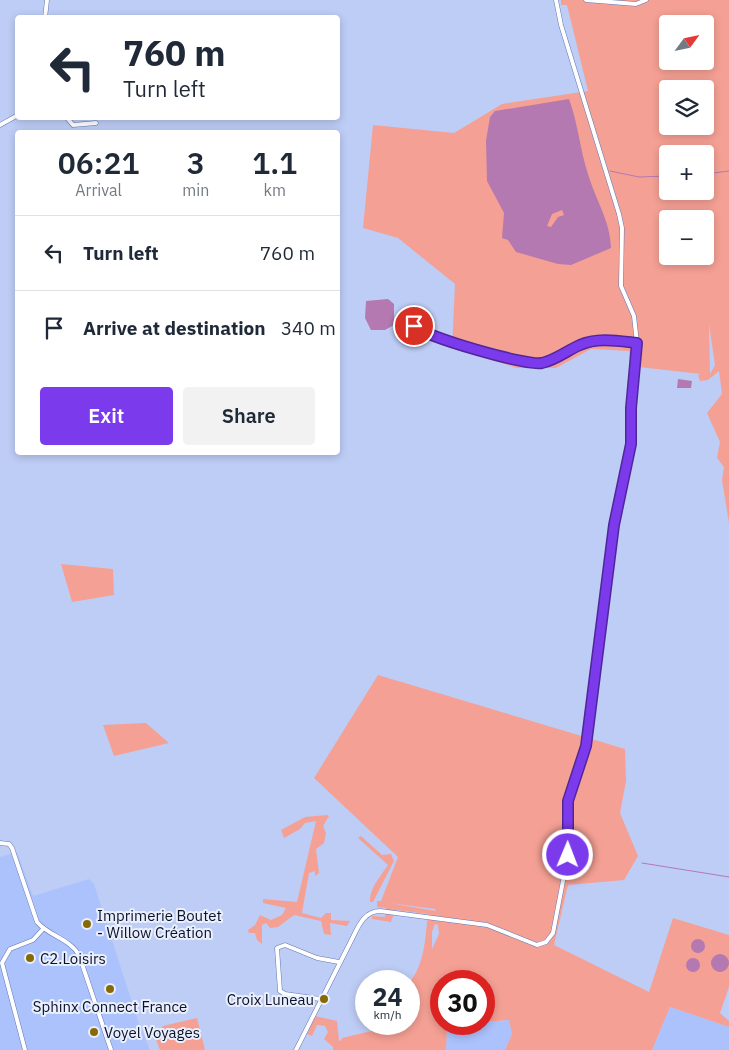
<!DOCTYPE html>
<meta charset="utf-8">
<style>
body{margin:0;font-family:"IBM Plex Sans",sans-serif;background:#f2f2f3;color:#1f2937;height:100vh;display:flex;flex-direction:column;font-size:19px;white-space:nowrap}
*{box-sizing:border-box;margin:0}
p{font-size:16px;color:#747a83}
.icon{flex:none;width:28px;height:28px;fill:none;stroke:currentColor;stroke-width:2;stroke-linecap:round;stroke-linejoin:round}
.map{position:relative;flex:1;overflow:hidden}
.sheet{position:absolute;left:15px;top:130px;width:325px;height:325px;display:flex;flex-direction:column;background:#fff;border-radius:5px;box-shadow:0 2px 8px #0003}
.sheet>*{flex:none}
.guide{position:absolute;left:15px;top:15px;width:325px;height:105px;border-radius:5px;box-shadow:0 2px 8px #0003;background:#fff;color:#1f2937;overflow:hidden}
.needle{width:32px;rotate:57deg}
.controls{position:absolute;left:659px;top:15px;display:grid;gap:10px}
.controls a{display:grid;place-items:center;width:55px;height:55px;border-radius:5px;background:#fff;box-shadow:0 2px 8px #0003;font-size:25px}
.speed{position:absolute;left:355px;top:970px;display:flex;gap:10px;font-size:25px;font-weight:700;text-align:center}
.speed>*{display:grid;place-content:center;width:65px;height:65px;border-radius:50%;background:#fff;box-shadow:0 2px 8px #0003;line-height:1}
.speed small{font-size:12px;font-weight:400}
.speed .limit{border:8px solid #d22;background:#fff;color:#111}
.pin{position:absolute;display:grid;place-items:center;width:42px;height:42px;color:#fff;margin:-21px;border:2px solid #fff;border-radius:50%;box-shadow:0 1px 5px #0007}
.me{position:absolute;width:55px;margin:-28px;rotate:1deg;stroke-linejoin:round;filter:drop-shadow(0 0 4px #0008)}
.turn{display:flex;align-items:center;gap:18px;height:105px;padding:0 25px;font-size:22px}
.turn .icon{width:65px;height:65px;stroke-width:2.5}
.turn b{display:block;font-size:35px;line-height:42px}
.eta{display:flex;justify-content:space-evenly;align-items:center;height:85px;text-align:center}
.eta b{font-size:30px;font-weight:600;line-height:35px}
.primary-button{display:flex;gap:10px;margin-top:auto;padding:10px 25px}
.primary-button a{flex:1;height:58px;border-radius:5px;background:#7c3aed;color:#fff;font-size:20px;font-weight:600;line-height:58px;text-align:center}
.primary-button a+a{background:#f2f2f3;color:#1f2937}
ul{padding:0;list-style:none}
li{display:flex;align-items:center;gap:15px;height:75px;padding:0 25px;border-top:1px solid #e0e1e3}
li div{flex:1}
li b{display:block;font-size:19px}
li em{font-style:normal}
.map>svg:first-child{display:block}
.built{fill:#acc2fd}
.green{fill:#f5a094;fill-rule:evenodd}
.water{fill:#b479b0;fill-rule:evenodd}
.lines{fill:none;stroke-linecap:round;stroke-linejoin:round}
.stream{stroke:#b479b0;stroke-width:1}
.street-casing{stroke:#6277b5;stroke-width:5}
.street{stroke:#fff;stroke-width:4}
.route-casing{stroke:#51269a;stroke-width:12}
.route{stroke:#7c3aed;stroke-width:9}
.poi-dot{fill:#876905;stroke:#e9effd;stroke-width:2}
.labels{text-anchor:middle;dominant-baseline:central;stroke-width:4;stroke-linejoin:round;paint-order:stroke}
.poi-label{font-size:15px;fill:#0a1129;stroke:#e9effd;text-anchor:start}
</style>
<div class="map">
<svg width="729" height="1050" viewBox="0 0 729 1050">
<rect width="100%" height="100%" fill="#becdf6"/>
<!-- built -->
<path class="built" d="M17 852 33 896 89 879 94 884 139 1024 150 1050H0V857Z
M670 1007 729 1027V1050H652Z
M509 1020 512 1034 505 1050H446L447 1025Z"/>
<!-- green -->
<path class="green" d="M561 0H729V523L722 480 724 467 717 458 720 442 707 413 722 394 719 371 708 380 700 381 698 375 701 374 630 366 629 351 591 349 556 368H517L452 348 455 284 398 238 363 228 373 125 454 133 502 104 588 91 567 5H561ZM668 24H705V61H668ZM668 89H705V126H668ZM668 154H705V191H668ZM668 219H705V256H668ZM709 324 715 365 710 374Z
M61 564 113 569 114 595 72 602Z
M378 675 625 749 626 781 620 813 638 856 624 880 568 885 554 945 649 992 673 918 729 935V987L720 1013 729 1021V1027L670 1007 652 1050H505L512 1034 509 1020 484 1022V981H441V1024H466L447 1025 446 1050H333V1047L324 1039 328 1032 325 1026 317 1025 312 1036 307 1034 315 1016 337 1021 339 1040 341 1041 342 1038 380 1029 382 1024H409V983C425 964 425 939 428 914L395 910 391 922 372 919V916L385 917 386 908 377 907V901H381L398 857 314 778ZM389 903 435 909 436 911ZM435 924 438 925 439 934 432 949V932Z
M146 723 169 743 114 756 103 725Z
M327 815 329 816 323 826 326 833 324 843 316 849 319 873 315 876V871L309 873 302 913 321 918 326 913H331V920L350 921 347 926 330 923 331 935 324 934 321 921 294 915 278 927 270 928 266 923 262 925V944L257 940 255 933H249L248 930 255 925 260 915 271 920 282 915 286 908 263 903V899L297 902 316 821 305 823 300 829 284 838 281 830 305 817Z
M361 836 382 855 391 854 394 861 373 902H370C369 888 381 876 388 865L358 838Z
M197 1018 205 1050H160L153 1031 160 1030 163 1026Z"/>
<!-- water -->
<path class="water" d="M569 99C578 123 580 150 588 174 596 201 610 220 611 248L571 265 558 264 516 252 508 240 502 238 504 213 487 181 486 141 490 117 495 111ZM562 210 564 215 558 217 551 227 547 226 552 214Z
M388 299 394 304V325L385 330H371L365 318 366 301Z
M678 379 692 381 691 388H677Z
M691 946a7 7 0 1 1 14 0a7 7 0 1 1-14 0Z
M711 963a9 9 0 1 1 18 0a9 9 0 1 1-18 0Z
M686 965a7 7 0 1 1 14 0a7 7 0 1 1-14 0Z"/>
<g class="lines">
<!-- stream -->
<path class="stream" d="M610 171 639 177 668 176
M705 174 729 171
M642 863 729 877"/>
<!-- street casing -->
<g class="street-casing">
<path id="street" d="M586 0 636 4 646 0
M45 18 47 0
M67 118 73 125 96 123
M0 125 18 115
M411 316 414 326 424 333 505 357 537 363 554 359 589 342 637 343
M0 843 9 844 12 848 37 922C49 936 70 939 79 955L111 1050
M320 999 285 994 280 991 277 948 285 945 317 958 339 962
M25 1050 2 963 10 949 33 940 43 929
M296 1050 352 939C358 927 364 911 380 911L487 925 537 945 546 942 553 933 568 855V801L586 746 614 525 632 437 631 408 637 343 634 316 621 286 622 228 619 214 561 25 556 0"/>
</g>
<!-- street -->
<use href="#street" class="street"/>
</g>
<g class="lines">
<!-- route casing -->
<g class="route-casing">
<path id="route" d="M414 326C426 337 526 366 542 363 556 360 568 350 580 345 597 337 619 341 637 343L631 408V444L614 525 586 746 568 801V855"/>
</g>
<!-- route -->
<use href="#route" class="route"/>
</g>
<!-- markers -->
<g class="poi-dot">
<circle cx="87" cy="924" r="5"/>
<circle cx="30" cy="958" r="5"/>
<circle cx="110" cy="989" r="5"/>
<circle cx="324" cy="999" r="5"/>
<circle cx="94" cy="1032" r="5"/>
</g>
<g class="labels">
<!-- poi labels -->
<g class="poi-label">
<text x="97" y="915">Imprimerie Boutet<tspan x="97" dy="17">- Willow Création</tspan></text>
<text x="40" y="958">C2.Loisirs</text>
<text x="314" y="999" text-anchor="end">Croix Luneau</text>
<text x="110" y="1006" text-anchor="middle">Sphinx Connect France</text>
<text x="104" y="1032">Voyel Voyages</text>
</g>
</g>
</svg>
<div class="controls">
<a><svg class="needle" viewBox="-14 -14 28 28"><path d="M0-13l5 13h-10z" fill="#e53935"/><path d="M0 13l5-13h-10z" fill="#747a83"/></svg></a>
<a><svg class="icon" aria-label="layers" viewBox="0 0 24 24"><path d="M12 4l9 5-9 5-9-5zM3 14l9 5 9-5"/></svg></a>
<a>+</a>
<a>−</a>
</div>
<div class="speed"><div>24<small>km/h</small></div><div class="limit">30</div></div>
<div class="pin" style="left:414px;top:326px;background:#d93025"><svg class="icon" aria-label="arrive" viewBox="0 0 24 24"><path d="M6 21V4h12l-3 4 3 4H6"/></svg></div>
<svg class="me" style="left:568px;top:855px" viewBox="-20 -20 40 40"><circle r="17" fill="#7c3aed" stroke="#fff" stroke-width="3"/><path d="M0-11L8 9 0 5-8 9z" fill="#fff"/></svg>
<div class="guide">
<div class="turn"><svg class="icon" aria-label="left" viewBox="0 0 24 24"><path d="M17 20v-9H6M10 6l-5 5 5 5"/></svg><div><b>760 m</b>Turn left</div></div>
</div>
<section class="sheet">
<div class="eta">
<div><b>06:21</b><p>Arrival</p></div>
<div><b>3</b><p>min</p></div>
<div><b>1.1</b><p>km</p></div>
</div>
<ul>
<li><svg class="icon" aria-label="left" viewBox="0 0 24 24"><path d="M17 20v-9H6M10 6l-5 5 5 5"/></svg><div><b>Turn left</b></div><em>760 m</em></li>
<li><svg class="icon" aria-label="arrive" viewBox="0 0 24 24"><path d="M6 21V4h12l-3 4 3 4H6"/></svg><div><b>Arrive at destination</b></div><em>340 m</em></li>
</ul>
<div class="primary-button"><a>Exit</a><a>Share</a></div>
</section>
</div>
